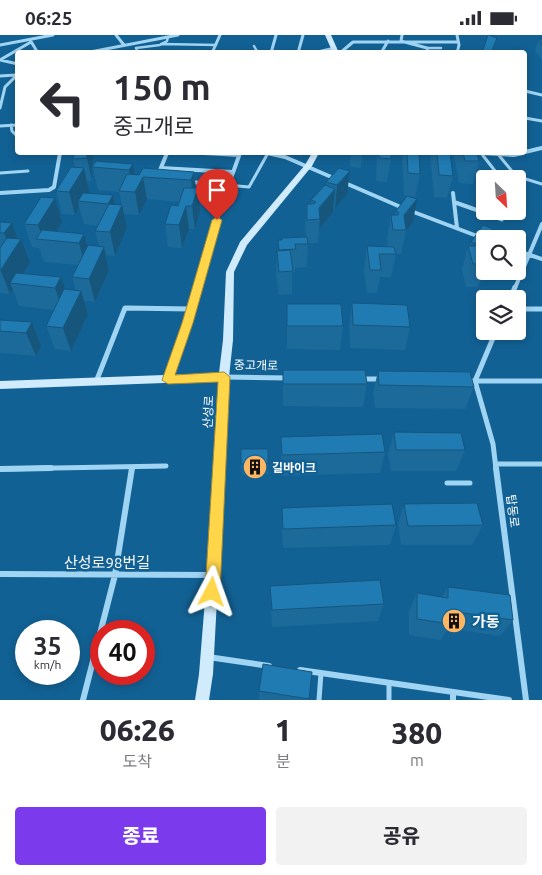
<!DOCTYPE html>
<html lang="ko">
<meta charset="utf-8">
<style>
body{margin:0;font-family:Ubuntu,"Noto Sans KR",sans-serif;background:#f2f2f3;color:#2b2b33;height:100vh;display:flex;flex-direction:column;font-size:19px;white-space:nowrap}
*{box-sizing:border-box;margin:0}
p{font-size:16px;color:#7c7c81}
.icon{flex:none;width:28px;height:28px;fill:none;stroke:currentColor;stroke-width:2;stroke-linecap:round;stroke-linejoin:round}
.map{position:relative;height:665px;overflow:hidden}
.details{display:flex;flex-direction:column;background:#fff;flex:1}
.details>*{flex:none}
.guide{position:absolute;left:15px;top:15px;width:512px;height:105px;border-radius:5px;box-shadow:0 2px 8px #0003;background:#fff;color:#2b2b33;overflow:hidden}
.needle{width:32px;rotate:155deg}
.tools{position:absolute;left:476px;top:135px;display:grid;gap:10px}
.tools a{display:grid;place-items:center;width:50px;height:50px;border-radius:5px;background:#fff;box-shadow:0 2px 8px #0003;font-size:25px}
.speed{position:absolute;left:15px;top:585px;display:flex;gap:10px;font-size:25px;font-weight:700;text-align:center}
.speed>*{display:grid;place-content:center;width:65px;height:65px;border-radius:50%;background:#fff;box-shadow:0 2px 8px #0003;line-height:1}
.speed small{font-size:12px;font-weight:400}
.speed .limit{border:8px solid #d22;background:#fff;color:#111}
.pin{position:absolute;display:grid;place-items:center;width:42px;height:42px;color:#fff;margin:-51px -21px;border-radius:50% 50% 50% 0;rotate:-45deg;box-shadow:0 0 5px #0007}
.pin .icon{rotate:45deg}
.me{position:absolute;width:55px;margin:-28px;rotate:4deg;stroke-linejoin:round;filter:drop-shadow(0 0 4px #0008)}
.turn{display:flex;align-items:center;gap:18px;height:105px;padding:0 15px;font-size:22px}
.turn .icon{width:65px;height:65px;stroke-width:2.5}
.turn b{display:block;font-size:35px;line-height:42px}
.eta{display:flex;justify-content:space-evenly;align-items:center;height:85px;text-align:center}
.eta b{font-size:30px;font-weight:800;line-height:35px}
.button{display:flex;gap:10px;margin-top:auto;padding:10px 15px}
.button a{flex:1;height:58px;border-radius:5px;background:#7c3aed;color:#fff;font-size:20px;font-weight:800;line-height:58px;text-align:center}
.button a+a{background:#f2f2f3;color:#2b2b33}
.status{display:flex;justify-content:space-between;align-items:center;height:35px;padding:0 25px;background:#fff;direction:ltr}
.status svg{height:14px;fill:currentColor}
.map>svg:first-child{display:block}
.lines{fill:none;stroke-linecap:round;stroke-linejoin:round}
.lane-far2{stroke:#a0d4f3;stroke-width:2.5}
.lane-far1{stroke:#a0d4f3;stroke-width:3}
.lane{stroke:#a0d4f3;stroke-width:5}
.street-far3{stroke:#a0d4f3;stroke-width:3}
.street-far2{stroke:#a0d4f3;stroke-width:4}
.street-far1{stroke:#a0d4f3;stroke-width:5}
.street{stroke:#a0d4f3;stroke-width:6}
.secondary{fill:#cfebfc;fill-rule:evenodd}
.wall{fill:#1c6a9a;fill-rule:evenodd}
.shaded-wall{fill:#16567d}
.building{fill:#207bb3;stroke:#16567d}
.route{fill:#ffd54a;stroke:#a68a30}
.labels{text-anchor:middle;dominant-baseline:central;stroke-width:5;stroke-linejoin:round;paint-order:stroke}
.street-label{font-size:12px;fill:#fff;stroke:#126194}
.poi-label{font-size:12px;font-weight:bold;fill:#fff;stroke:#126194;text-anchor:start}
.near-street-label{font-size:15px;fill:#fff;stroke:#126194}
.near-poi-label{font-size:15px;font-weight:bold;fill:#fff;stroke:#126194;text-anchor:start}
</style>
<div class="status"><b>06:25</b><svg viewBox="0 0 49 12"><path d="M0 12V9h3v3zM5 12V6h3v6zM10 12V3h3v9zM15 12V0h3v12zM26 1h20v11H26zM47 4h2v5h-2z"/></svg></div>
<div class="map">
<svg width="542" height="665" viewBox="0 0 542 665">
<rect width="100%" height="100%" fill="#126194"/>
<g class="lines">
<!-- lane-far2 -->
<path class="lane-far2" d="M161 9 216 10
M254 11 258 18
M427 13H441
M138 18 136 13 160 10 167 6 168 2"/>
<!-- lane-far1 -->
<path class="lane-far1" d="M481 118 499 141
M497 118 516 141 542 149
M0 138 28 136
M227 150 249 152 268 118
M485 178 502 185"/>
<!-- lane -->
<path class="lane" d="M447 448H470
M389 648V665
M319 665 321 638"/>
<!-- street-far3 -->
<path class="street-far3" d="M116 0 124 10
M402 0 401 6 427 13 428 18
M457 0 459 10 457 18
M30 5 38 18
M353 7H458
M0 10 53 0
M85 18 178 0
M212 18 220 0
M271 18 276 0
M298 18 303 0
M313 18 335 13
M340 18 353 7
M381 18 388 6
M0 25 31 7
M0 25 18 29
M0 41 16 40
M525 56 542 60
M0 73 5 52 18 39
M525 83 542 86
M11 90 12 96 16 100
M0 91 18 90"/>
<!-- street-far2 -->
<path class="street-far2" d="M525 117 542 113
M204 118 239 120
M267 118 285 122 403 173 485 204
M482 118 514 120 523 118
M161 133 232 137
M158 140 167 118
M189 147 227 150
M0 158 49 155 54 152 60 118
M453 158 457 193
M454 167 485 178 487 176
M518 216 542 224
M196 253 220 174 240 118
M515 253 542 189"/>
<!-- street-far1 -->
<path class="street-far1" d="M510 264 515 252
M518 274H542
M496 296 475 346 493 409 496 434
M224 342 289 343
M168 344 197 252
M360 344H382
M473 346H542
M96 347 125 273 191 274
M496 429H542
M0 434 166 431
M132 434V432"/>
<!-- street -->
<path class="street" d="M496 433 526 665
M0 434 51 433
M0 539 213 540
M208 622 269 631
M300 635 509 665
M453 657V665
M83 665 115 540 132 433"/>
<!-- secondary -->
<path class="secondary" d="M325 0H331L339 18H333Z
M312 118H319L312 131 247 210 234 237 233 305 229 342 213 639 209 665H195L199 639 207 540 219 346 0 354V346L219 338 223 305 226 237 240 207 305 130Z"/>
</g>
<!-- wall -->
<path class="wall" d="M539 4H542V26L535 15Z
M351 118H362L361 133 350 132Z
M377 118H391V124L387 147 376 146Z
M402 118H419L420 139 415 162 408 161 413 187 406 196 401 219H396L391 242H380L377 258H367L364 235 367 211 388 212 387 203 391 180H395L396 176 407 161H404Z
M430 118H450L453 141 447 163 434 162Z
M455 118H477L479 126 473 149 459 148 454 120Z
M93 120V131L133 129 135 140 194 137 196 153H198L200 176 195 194H189L182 213 168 212 165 189 178 171 179 167 147 164 139 180 124 179 127 193 115 221 106 220 109 235 95 267 84 266 88 279 71 316 55 314 46 291 54 275 19 271 13 255 10 259 0 258V187L17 204 30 227 23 238 65 254 76 255 72 242 78 230 44 227 39 213 32 212 24 189 55 163 62 187 56 196 84 199 87 212 99 211 95 196 98 191 84 189 79 172 75 180 62 179 56 156 75 132 73 124ZM93 134 98 155 119 157 122 170H115L113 160 88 158 89 156 87 146H92Z
M339 133 347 159 335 173H334L333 177 319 194 318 208H308L307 232 295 233V237H292V259L279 260 276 239 277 216H278V205L306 202 305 192 307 169H311V165L326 151V147Z
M493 194 490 204H485V218L484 220 485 230 478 252H466L462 234 468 211H470L471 207Z
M352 268 410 292 405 315 350 313 349 291Z
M287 269 343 291 340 315 287 314Z
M0 285 32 287 41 311 36 321 0 318Z
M283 335 367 349 363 372 283 371Z
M378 336 474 352 465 374 375 373 373 358Z
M394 397 465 415 456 436H391L388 419Z
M281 402 385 417 380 438 281 441Z
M268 414V439L242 440 241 429Z
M404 469 483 490 472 510H401L398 489Z
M282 473 396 490 390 510 283 513 282 493Z
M270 551 384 569 378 586 272 592Z
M448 552 513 585 500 601 448 593 441 605 409 600V576L417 558 442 562Z
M312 637 309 665H259V656Z"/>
<!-- shaded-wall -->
<path class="shaded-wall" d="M87 118H93V120L92 146 87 123Z
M133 129 137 152 133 158 129 135Z
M84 133 89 156 83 167 78 166 79 172 75 180 69 157Z
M350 136 347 159 335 173 337 150Z
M194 137 196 158 198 153 200 176 195 194 192 171 193 168 191 145Z
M143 142 147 164 139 180 135 157Z
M335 154 333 177 319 194 320 184 319 173Z
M113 160 117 181 122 170 127 193 115 221 110 197 108 169Z
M55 163 62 187 51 205 43 204 38 190Z
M417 164 413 187 406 196 404 180Z
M186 171 189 194 182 213 179 190Z
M12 188 19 208 21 204 30 227 17 249 10 248 13 255 10 259 1 236 12 218 4 198Z
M493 194 490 204H487Z
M84 199 90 222 85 231 79 208Z
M485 207V218L479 229 482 212Z
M104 212 109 235 95 267 89 244Z
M61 242 69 265 63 276 55 253Z
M81 256 88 279 71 316 63 293Z
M32 287 41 311 36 321 26 298Z"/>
<!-- building -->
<path class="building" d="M488 0 497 3 491 18H482Z
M539 4H542V10Z
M195 15V18H174V16Z
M207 15 245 18H206Z
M74 118H87V123L73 124Z
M379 118H391V124L379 123Z
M407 118H419L420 139 408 138Z
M437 118H450L453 141 439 140Z
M463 118H477L479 126H465Z
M96 126 133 129 129 135 92 132Z
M71 132 84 133 69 157 56 156Z
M143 133 194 137 191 145 143 142 135 157 119 156 127 139 139 140Z
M339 133 350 136 337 150 326 147Z
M325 150 335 154 319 173 320 184 307 185V169H313L316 167 311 165Z
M184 153H198L192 171H186L179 190 165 189 171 170 178 171Z
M83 158 113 160 108 169 78 166Z
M407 161 417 164 404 180 406 195H393L391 180H398L399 178 396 176Z
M41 162 55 163 38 190 24 189Z
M109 169 122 170 110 197 95 196Z
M0 187 12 188 4 198H0Z
M483 190 493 194 487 204H485V207L482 212 485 229H473L468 211H475L476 209 471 207Z
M42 195 84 199 79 208 36 204Z
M307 202 308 209H295L296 214 279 215 278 205H282V203Z
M7 203 21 204 0 236V213Z
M88 210 104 212 89 244 72 242Z
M367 211 394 212 396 219H379L381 235H370Z
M290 215 293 236 279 237 277 216Z
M16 238 61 242 55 253 10 248Z
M64 254 81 256 63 293 46 291Z
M352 268 407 270 410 292 353 290Z
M287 269H341L343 291H287Z
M0 285 32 287 26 298 0 296Z
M283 335H365L367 349H283Z
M378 336 470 337 474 352 379 350Z
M394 397 461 398 465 415H396Z
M382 399 385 417 282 420 281 402Z
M241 414H268V428L241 429Z
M477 468 483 490 408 491 404 469Z
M392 469 396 490 283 494 282 473Z
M380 545 384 569 272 575 270 551Z
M448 552 510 560 513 585 450 576V589L417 584V558L448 563Z
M263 629 312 637 309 664 259 656Z"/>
<!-- route -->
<path class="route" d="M217 182 222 185 193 288 175 340 224 337 230 342 220 557 217 562 212 564 207 562 205 557 218 347 168 349 162 345 182 288 212 185Z"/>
<!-- icons -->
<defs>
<g id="building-disc" transform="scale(1.25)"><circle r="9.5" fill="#ffb662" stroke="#126194"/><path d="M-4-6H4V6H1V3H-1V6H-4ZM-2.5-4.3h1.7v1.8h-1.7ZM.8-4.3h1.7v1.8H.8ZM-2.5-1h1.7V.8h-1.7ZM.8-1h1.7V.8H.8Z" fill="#111"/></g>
</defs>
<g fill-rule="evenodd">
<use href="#building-disc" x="255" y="432"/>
<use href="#building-disc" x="454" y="586"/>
</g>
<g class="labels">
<!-- street labels -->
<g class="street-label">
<text transform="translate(256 330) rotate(1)">중고개로</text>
<text transform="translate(208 377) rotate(-87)">산성로</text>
<text transform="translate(513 476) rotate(83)">탑동로</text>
</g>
<!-- poi labels -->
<g class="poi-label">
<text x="272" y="432">길바이크</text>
</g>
<!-- near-street labels -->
<g class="near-street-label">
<text x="107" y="527">산성로98번길</text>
</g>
<!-- near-poi labels -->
<g class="near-poi-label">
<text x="472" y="586">가동</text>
</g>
</g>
</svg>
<div class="tools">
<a><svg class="needle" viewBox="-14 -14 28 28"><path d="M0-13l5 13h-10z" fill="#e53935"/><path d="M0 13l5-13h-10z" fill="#7c7c81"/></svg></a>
<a><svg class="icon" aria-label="search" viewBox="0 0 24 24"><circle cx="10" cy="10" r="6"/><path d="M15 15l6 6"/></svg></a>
<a><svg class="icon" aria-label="layers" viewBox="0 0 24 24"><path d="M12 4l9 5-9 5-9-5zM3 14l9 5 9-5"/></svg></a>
</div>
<div class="speed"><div>35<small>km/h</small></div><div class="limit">40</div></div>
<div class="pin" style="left:217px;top:185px;background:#d93025"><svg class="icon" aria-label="arrive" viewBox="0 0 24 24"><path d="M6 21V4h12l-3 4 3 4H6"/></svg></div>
<svg class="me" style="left:212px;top:557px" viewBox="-20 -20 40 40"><path d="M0-17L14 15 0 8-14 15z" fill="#ffd54a" stroke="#fff" stroke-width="4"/></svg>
<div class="guide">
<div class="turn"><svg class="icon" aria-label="left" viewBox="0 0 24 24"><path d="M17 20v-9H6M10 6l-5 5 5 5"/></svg><div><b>150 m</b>중고개로</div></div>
</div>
</div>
<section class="details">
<div class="eta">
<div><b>06:26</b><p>도착</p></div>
<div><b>1</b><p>분</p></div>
<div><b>380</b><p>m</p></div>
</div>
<div class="button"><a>종료</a><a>공유</a></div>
</section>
